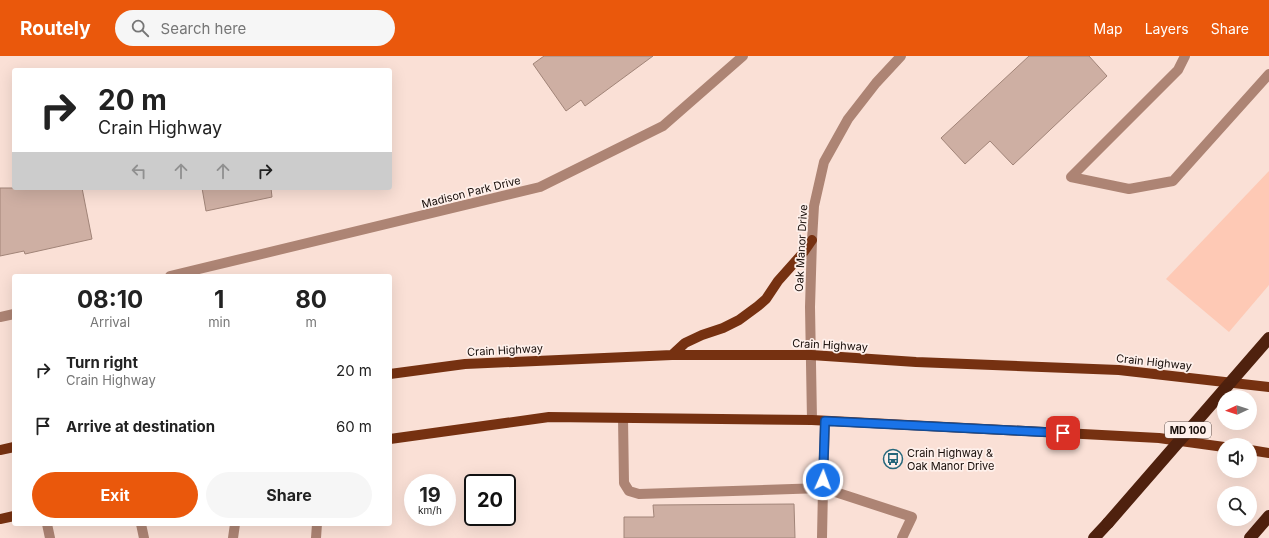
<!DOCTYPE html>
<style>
body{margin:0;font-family:Inter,sans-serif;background:#f6f6f6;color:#222;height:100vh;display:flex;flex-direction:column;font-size:15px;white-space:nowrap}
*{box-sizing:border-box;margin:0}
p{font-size:13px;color:#767676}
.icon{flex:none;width:22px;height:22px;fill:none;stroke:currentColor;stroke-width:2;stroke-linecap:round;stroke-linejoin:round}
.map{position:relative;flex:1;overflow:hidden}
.panel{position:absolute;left:12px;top:218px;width:380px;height:252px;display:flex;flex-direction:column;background:#fff;border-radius:4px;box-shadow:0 4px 16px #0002}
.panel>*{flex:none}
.banner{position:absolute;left:12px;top:12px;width:380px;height:122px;border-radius:4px;box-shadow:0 4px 16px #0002;background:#fff;color:#222;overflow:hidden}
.needle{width:26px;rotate:267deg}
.tools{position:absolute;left:1217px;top:334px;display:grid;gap:8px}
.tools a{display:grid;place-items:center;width:40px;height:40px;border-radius:50%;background:#fff;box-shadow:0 4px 16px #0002;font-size:20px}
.speed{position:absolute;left:404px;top:418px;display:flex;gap:8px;font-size:20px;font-weight:700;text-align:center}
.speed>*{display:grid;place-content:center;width:52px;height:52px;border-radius:50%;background:#fff;box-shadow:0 4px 16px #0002;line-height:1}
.speed small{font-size:10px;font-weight:400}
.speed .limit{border:2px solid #111;border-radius:6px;background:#fff;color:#111}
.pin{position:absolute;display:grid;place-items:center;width:34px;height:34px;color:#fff;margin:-17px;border-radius:8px;box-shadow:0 2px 6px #0006}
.me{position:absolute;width:44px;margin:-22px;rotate:2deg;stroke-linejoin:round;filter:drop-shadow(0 0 3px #0008)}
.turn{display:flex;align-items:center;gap:14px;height:84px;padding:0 20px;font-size:18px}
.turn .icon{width:52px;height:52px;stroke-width:2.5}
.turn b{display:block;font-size:28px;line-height:34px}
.lanes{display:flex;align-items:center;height:38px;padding:0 20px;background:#0003;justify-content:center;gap:20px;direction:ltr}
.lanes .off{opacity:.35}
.eta{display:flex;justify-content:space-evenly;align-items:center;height:68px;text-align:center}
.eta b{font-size:24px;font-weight:700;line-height:28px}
.primary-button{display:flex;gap:8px;margin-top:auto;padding:8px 20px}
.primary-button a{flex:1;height:46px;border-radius:24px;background:#ea580c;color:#fff;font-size:16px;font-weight:700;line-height:46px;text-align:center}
.primary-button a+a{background:#f6f6f6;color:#222}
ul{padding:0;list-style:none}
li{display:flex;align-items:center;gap:12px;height:56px;padding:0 20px}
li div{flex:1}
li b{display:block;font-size:15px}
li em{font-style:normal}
header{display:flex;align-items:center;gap:24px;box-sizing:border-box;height:56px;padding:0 20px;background:#ea580c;color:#fff}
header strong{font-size:19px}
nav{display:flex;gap:22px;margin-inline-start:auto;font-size:14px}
.search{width:280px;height:36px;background:#f6f6f6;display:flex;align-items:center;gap:10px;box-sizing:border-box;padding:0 14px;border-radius:22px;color:#767676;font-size:15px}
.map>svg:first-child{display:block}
.green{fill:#fec9b5}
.building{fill:#ceafa3;stroke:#a18478}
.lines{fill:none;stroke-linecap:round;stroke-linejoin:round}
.service{stroke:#ad8474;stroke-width:10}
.minor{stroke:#ad8474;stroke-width:10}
.tertiary{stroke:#ad8474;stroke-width:10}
.primary{stroke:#763111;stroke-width:10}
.motorway{stroke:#4f210e;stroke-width:12}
.motorway-bridge{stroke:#4f210e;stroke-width:12}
.route-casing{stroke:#114b97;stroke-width:10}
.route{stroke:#1a73e8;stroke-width:7}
.labels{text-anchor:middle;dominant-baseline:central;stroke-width:3.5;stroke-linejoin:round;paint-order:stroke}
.shield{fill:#fef0eb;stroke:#5c504c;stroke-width:1}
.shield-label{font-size:10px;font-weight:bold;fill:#160c08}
.street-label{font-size:11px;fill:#160c08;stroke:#fef0eb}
.poi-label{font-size:11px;fill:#160c08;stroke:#fef0eb;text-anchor:start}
</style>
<header>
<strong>Routely</strong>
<div class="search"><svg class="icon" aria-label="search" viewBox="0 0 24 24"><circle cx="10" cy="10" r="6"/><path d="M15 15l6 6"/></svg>Search here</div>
<nav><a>Map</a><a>Layers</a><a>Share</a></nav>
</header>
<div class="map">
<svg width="1269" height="482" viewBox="0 0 1269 482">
<rect width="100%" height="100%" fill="#fae0d6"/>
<!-- green -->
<path class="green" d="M1269 115V229L1229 276 1166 223Z"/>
<!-- building -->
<path class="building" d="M544 0H653L585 50 581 44 566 55 533 8Z
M1029 0H1089L1107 20 1013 109 990 85 965 108 941 82Z
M0 132H82L92 183 25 198 24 195 0 200Z
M202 132H271L272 141 206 155Z
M794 448 795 482H624V461H654L653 449Z"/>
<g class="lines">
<!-- service -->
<path class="service" d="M1185 0 1178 14 1071 121 1129 133 1173 125 1269 18
M623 362 624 427 629 435 639 438 823 432 825 365
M47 468 50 482
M233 482 235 468
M316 482 317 468
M822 482 823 432 912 461 902 482"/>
<!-- minor -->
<path class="minor" d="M170 220 540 131 663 70 743 0
M0 261 14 258
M141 468 144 482"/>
<!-- tertiary -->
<path class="tertiary" d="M812 364 810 251 812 184 814 150 824 106 848 63 876 27 901 0"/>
<!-- primary -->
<path class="primary" d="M672 299 685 287 702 279 723 272 739 264 758 250 766 243 778 225 803 197 812 184
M390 318 465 308 672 299H811L916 306 1119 314 1269 331
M390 383 549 361 812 364 1159 382 1224 391
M0 394 14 391
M1250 394 1269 397
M0 463 14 460"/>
<!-- motorway -->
<path class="motorway" d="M1094 482 1108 467
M1250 482 1269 460"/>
<!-- motorway-bridge -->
<path class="motorway-bridge" d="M1108 467 1269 282"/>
</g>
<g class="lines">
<!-- route casing -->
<g class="route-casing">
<path id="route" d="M823 424 825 365 1063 377"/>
</g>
<!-- route -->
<use href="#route" class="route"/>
</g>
<!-- icons -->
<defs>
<g id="bus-ring" transform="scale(1)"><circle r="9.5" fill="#fef0eb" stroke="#26677b" stroke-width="1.5"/><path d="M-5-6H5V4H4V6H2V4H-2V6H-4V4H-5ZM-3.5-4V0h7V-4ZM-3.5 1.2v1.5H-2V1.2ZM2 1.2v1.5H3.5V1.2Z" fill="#26677b"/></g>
</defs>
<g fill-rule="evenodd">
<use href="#bus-ring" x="893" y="403"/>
</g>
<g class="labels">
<!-- shield labels -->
<rect class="shield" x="1165" y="366" width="46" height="16" rx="3"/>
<g class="shield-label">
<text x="1188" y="374">MD 100</text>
</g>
<!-- street labels -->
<g class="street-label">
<text transform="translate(471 136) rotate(-14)">Madison Park Drive</text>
<text transform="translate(801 192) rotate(-87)">Oak Manor Drive</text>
<text transform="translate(830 289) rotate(3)">Crain Highway</text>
<text transform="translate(505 294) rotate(-3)">Crain Highway</text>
<text transform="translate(1154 306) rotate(6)">Crain Highway</text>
</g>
<!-- poi labels -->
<g class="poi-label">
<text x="907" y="397">Crain Highway &amp;<tspan x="907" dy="13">Oak Manor Drive</tspan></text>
</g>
</g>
</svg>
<div class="tools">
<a><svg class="needle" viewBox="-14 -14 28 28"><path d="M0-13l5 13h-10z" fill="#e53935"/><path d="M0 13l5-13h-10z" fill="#767676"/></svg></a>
<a><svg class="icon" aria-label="sound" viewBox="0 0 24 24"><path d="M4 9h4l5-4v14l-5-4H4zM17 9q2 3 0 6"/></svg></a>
<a><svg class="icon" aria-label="search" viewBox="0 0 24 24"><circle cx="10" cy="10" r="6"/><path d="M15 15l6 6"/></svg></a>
</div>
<div class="speed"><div>19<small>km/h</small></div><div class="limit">20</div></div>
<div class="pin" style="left:1063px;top:377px;background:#d93025"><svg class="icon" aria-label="arrive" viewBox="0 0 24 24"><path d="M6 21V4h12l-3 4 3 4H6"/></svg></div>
<svg class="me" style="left:823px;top:424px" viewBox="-20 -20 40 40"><circle r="17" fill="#1a73e8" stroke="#fff" stroke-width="3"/><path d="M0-11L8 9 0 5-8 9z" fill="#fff"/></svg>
<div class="banner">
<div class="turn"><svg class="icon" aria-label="right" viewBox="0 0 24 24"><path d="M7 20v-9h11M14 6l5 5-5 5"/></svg><div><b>20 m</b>Crain Highway</div></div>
<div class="lanes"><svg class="icon off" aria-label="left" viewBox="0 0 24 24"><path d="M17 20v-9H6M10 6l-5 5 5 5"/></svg><svg class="icon off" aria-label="ahead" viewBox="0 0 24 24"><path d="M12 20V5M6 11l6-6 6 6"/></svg><svg class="icon off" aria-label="ahead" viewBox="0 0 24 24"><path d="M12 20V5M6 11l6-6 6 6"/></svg><svg class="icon" aria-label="right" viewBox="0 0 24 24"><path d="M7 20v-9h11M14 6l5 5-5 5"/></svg></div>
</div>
<section class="panel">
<div class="eta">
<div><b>08:10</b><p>Arrival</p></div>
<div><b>1</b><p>min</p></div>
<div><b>80</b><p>m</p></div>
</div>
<ul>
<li><svg class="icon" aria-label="right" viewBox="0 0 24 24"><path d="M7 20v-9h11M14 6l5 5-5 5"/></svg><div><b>Turn right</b><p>Crain Highway</p></div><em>20 m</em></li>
<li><svg class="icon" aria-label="arrive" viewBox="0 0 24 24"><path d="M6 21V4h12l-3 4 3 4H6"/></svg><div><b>Arrive at destination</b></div><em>60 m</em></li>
</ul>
<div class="primary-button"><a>Exit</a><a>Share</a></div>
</section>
</div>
